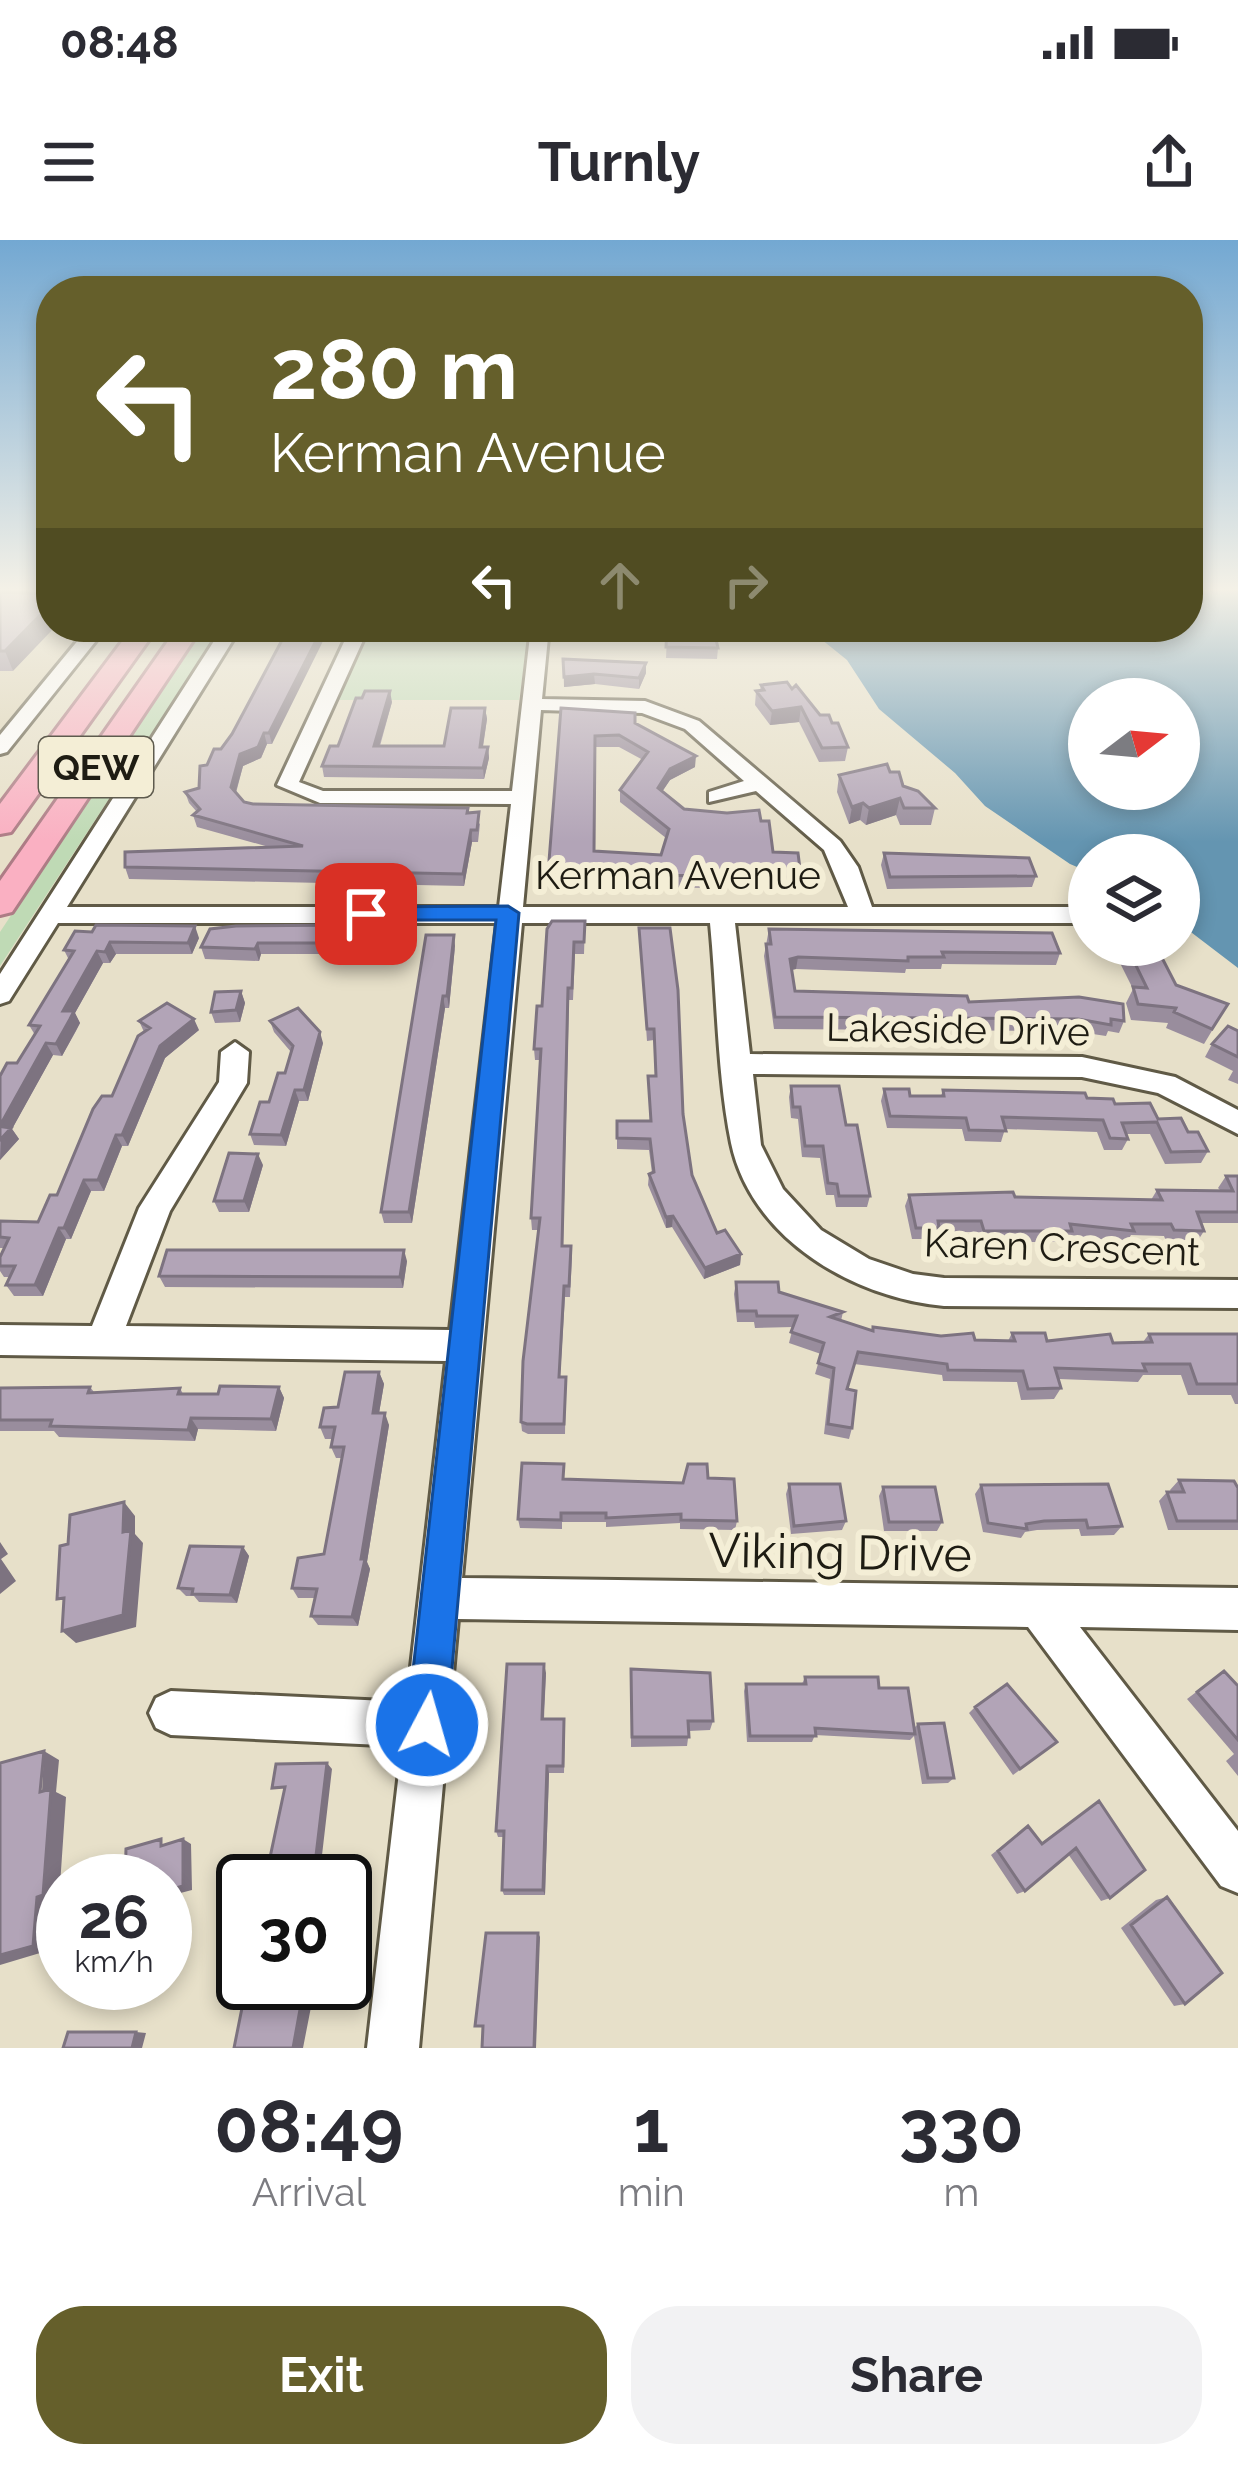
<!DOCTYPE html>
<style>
body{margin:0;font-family:Raleway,sans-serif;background:#f2f2f3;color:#2b2b33;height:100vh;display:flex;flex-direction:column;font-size:45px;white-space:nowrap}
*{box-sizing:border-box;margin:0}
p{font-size:39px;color:#7c7c81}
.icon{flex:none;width:66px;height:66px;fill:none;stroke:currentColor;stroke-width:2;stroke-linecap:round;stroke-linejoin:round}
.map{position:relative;height:1808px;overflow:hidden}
.panel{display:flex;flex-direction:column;background:#fff;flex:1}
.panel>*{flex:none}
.top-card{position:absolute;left:36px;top:36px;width:1167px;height:366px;border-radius:48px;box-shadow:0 6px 18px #0003;background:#655f2b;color:#fff;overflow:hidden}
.needle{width:78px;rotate:74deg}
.fabs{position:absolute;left:1068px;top:438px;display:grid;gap:24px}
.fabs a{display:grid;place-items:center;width:132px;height:132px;border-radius:50%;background:#fff;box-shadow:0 6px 18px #0003;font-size:60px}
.speed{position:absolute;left:36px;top:1614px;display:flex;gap:24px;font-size:60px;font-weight:700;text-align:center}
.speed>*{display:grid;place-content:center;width:156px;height:156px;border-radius:50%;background:#fff;box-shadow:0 6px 18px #0003;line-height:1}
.speed small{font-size:30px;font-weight:400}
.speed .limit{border:6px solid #111;border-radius:18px;background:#fff;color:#111}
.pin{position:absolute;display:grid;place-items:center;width:102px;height:102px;color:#fff;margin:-51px;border-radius:24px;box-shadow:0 6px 18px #0006}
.me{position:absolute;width:132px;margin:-66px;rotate:6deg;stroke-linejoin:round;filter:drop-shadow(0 0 9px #0008)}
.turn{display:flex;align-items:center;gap:42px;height:252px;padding:0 36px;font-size:54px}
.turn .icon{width:156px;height:156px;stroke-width:2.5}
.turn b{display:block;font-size:84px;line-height:102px}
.lanes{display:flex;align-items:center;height:114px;padding:0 36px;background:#0003;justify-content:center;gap:60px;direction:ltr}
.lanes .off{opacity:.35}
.eta{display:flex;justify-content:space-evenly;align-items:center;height:204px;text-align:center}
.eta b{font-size:72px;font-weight:700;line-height:84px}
.action{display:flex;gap:24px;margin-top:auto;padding:24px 36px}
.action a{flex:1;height:138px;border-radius:48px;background:#655f2b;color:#fff;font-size:48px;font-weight:700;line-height:138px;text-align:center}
.action a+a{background:#f2f2f3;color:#2b2b33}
.status{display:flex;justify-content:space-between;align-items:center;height:84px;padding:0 60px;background:#fff;direction:ltr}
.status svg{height:33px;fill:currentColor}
header{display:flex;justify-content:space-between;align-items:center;height:156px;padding:0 36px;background:#fff;font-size:54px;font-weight:700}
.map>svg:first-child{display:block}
.built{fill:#ded5b8}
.green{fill:#bfdab5}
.water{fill:#6495b1;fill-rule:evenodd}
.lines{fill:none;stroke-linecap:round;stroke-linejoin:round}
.minor-casing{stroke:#605a46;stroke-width:6}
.highway-casing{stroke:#ad7c85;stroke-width:6}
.minor{fill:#fff;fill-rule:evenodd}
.highway{fill:#fab0c2;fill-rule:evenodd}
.wall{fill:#998d9d;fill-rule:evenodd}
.shaded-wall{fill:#7d7380}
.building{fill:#b2a4b7;stroke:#7d7380;stroke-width:3;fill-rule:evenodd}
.route{fill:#1a73e8;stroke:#114b97;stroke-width:3}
.labels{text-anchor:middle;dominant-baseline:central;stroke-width:12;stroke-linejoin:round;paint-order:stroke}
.shield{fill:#f4eed6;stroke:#5e5b4e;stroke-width:3}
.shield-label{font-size:36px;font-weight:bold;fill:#1e1c13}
.street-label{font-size:39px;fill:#1e1c13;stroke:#f4eed6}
.near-street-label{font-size:48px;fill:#1e1c13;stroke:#f4eed6}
</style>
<div class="status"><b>08:48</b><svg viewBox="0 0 49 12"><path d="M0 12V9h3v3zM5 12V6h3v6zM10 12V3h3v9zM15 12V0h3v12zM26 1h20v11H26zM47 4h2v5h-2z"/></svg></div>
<header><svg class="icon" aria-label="menu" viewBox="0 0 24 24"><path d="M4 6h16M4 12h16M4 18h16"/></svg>Turnly<svg class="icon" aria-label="share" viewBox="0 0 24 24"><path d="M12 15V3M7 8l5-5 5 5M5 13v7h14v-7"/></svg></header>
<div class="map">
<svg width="1238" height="1808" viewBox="0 0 1238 1808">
<rect width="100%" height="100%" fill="#e7e0c9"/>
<!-- built -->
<path class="built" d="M0 349H51V387H85L0 491Z"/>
<!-- green -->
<path class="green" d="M202 387H221L0 726V692Z
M365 397 528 398 519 460H337Z"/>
<!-- water -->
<path class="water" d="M1188 349H1238V728L1179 683V615H1089V632L1070 624 985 566 955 533 879 469 847 420 806 387H1188ZM1089 459H1179V549H1089Z"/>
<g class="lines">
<!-- minor casing -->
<g class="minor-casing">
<path id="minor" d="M89 387H107L7 512 0 514V495Z
M223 387H241L67 667H499L511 564 320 563 277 545 351 387H369L299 542 323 551H512L531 387H549L542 459 645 461 699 481 840 601 858 627 872 667H1089V683H735L750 814 1082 817 1175 837 1238 870V894L1158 853 1082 837 753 834 761 905 783 949 821 990 869 1019 913 1034 944 1038 1238 1040V1068L944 1066C854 1058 751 999 731 903 717 834 717 754 710 683H522L462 1338 1238 1348V1390L1080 1387 1238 1591V1653L1221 1646 1028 1387 458 1379 419 1808H367L402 1506 171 1495 156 1488 149 1473 156 1458 171 1451 407 1462 446 1121 0 1115V1085L92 1086 139 968 219 842 221 812 235 802 249 812 247 843 170 971 126 1086 450 1090 497 683H58L9 761 0 764V734ZM541 470 642 473 685 489 744 541 709 552V562L756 551 824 610 848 667H523Z"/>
</g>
<!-- highway casing -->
<g class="highway-casing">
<path id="highway" d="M133 387H158L11 592 0 594V564Z
M178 387H202L12 672 0 675V641Z"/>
</g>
<!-- minor -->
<use href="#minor" class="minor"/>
<!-- highway -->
<use href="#highway" class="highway"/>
</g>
<!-- wall -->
<path class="wall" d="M0 352 13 431H0Z
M289 387 272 504H267L261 518 243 526 236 553 244 562 253 564 468 573 480 584 478 602H472L464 646 129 639 125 627 269 607 197 587 193 575 197 572 189 563 185 552 199 548 207 525 232 494Z
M389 387H424L421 396H390Z
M465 387H504V390H495L494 396H466Z
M641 387H713L718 408 717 419 666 418 667 396H642Z
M563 419 646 433 639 449 595 444 564 447Z
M761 445 792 449 820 475 832 483 848 507 845 521 819 522 799 482 770 485 755 465 756 451 760 450Z
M392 462 380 506H444L485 468 487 479 483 507H488L489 518 484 539 324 537 322 526 338 506Z
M561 468 635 483 695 527 670 540 662 552 684 569 761 581 773 612 801 637 799 649 548 646V634ZM595 507H619L643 520 620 550V562L666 598 661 615 594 611Z
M890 532 903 546 935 568 931 585H900L896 575 866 585 860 580 849 584 837 552 839 535Z
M884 613 1036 636 1032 647 887 649 881 625Z
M585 681 584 714H575L573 760H569L563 1006 572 1017 570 1057H565L560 1137H566L565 1194H528L522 1191 521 1182 538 990H532L531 978 540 820H535L534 809 542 766Z
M386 687 388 699 385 717 363 718 360 706Z
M639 688 683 874 692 935 717 993 741 1014 740 1025 704 1039 672 987 666 988 648 945 649 934 652 933 649 910 617 909V881H650L648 836H655L654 800 647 801Z
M769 689 1060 713 1056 725 942 724 941 729H906L905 733 796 729 792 730 795 751 969 762 1124 781 1119 793 1108 791 1106 796 1073 791 774 789 764 716Z
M75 691 199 698 192 714H116L110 723H103L75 773 80 783 76 791 62 816 53 815 12 889 19 899 0 920V836L17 823 35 795 29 785 69 720 64 710Z
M360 696 357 714H261L259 721 205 719 201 707Z
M1121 705H1151L1176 745 1228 764 1204 804 1166 788 1168 783 1131 780 1126 763 1133 749 1116 715Z
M455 706 449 768H445L412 983H384L381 972Z
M241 751 245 763 240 782 215 783 211 772Z
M139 781 199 790 165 818 128 906H122L104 951H91L71 999H66L43 1056H14L6 1045 10 1037H4L0 1031V1017L4 1008H0V981L38 982 57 955 112 856 144 792Z
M270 781 323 803 308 861H299L286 906 254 905 250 894 285 833 291 812 274 792Z
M1238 791V844L1228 840 1233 831 1205 817 1212 804Z
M791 846 846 885 870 956 867 967H836L834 955H826L820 918 802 917 798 879 791 878 789 857Z
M884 849 910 856H941L943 850 1087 858 1115 864 1158 879 1188 892 1208 911 1201 923 1165 924 1150 894H1126L1128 899 1122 910H1104L1097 892 1005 889 1001 902 965 901 962 889 887 888 881 861Z
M263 925 249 972H219L214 961Z
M1226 936H1238V983H1201L1204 991 1197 1002 1166 1001 1164 996 1131 995 1127 1002 1070 996 1066 1002H979L977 992H937L935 999H912L905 966 909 955 1151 960 1157 950H1220L1218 948Z
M407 1021 403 1048 165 1047 159 1036Z
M736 1042 779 1052 843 1072 841 1081 872 1091 873 1087 975 1100 1008 1101 1012 1093 1047 1101 1113 1103 1143 1102 1149 1094H1238V1164H1235L1231 1155H1188L1181 1135H1143L1138 1142 1059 1139 1061 1148 1054 1159 1021 1160 1017 1142 943 1141 942 1135 854 1124 847 1149 852 1188 849 1199 824 1194 830 1139 815 1134 821 1114 789 1103 793 1087 755 1088 754 1082H737L734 1054Z
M379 1132 384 1144 379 1173 389 1185 367 1322 370 1329 358 1386 318 1385 311 1376 315 1358H298L292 1348 324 1314 342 1218H336L331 1207 332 1199H325L320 1187 338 1167Z
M90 1147 94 1152 180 1148 183 1154H218L279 1147 284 1158 276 1191 198 1189 195 1201 59 1197 54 1191H0V1148Z
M708 1238 737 1281 735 1290 680 1289V1283L606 1287V1282H562V1289L520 1288 518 1279 564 1240 683 1243Z
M1179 1240 1238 1248V1290H1168L1159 1261 1167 1252H1171L1170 1250Z
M789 1244 846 1281 842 1290 791 1294 786 1254Z
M981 1245 1122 1286 1114 1295 1081 1296 1079 1289 1037 1290 1025 1292 1021 1298 983 1292 975 1254Z
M883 1247 942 1282 937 1291H884L879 1256Z
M243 1307 249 1316 237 1363 199 1362 194 1356H186L178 1348Z
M631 1429 713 1481 710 1490 689 1491 687 1506 631 1507Z
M1224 1431 1238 1446V1536L1226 1521 1234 1514 1187 1459Z
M546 1433 544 1479H564L565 1487 564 1533H549L545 1655H504L502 1650 504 1597H498L496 1591Z
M805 1437 879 1448 914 1488 918 1484 954 1538 948 1543 922 1544 914 1496 910 1500 815 1495 812 1502H747L744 1451 746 1444H802Z
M975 1467 1057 1502 1013 1535 969 1473Z
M1099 1561 1110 1658 1101 1661 1068 1614 1025 1651 1017 1654 991 1615 1028 1586 1041 1603Z
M1167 1657 1185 1764 1174 1766 1121 1688 1156 1660Z"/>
<!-- shaded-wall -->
<path class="shaded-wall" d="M51 364V387H55L13 431 5 411Z
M323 387H330L272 504 269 493Z
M646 423V433L639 449V438Z
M594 434 595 444 564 447V437Z
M390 451 392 462 376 517 374 506Z
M801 467 799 482 770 485 772 471Z
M485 468 487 479 481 518 480 507Z
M264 493 267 504 261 518 243 526 234 558 231 547 240 514Z
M488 507 489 518 484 539 483 528Z
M696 516 695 527 670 540 657 559 658 548 670 529Z
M900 558 896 575 866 585 869 568Z
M863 563 860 580 849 584 852 567Z
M471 590 472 602 464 646 463 634Z
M358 685 360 696 357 714 354 703Z
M195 686 199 698 192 714 188 703Z
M386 687 388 699 385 717 383 706Z
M454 695 455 706 449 768 447 756Z
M110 702 116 714 110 723 105 712Z
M258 703 261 714 259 721 255 709Z
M97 711 103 723 75 773 80 783 62 816 56 804 63 771Z
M798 717 796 729 789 730 790 719Z
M241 751 245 763 240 782 236 770Z
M443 756 445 768 412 983 409 972Z
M194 779 199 790 165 818 128 906 122 895 160 806Z
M320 792 323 803 308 861 304 850Z
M46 803 53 815 12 889 19 899 0 920 2 882Z
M295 850 299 861 286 906 281 895Z
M116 895 122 906 104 951 98 940Z
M258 914 263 925 249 972 244 961Z
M84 940 91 951 71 999 64 988Z
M673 976 672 987 666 988V977Z
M59 988 66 999 43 1056 35 1045Z
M404 1010 407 1021 403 1048 400 1037Z
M741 1014 740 1025 704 1039 705 1028Z
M379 1132 384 1144 377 1185 373 1173Z
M279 1147 284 1158 276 1191 271 1179Z
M385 1173 389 1185 367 1322 370 1329 358 1386 352 1377Z
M191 1178 198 1189 195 1201 188 1190Z
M124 1262 135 1276V1294L143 1303 136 1387 76 1403 62 1391 123 1292Z
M0 1302 8 1314 1 1319 16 1341 0 1354Z
M243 1307 249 1316 237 1363 230 1355Z
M544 1424 546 1433 543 1487 542 1479Z
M44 1511 59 1520 56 1552 66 1557 59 1660 53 1662 50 1710 0 1725V1715L37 1657Z
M327 1523 332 1529 319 1641H313Z
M547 1526 549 1533 545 1655 543 1650Z
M183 1599 191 1604 192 1650 165 1657V1651Z
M538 1693 540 1697 536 1808H534Z
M298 1743 308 1746 305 1765 311 1767 303 1808H293L295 1764Z
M136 1792 146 1793 142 1808H132Z"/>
<!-- building -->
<path class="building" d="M0 352 51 354V364L5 411H0Z
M289 387H323L269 493H264L258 507 240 514 231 547 244 562 253 564 468 568 467 573 479 572 477 590H471L463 634 125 627V612L303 606 193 575 200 569 185 552 199 548 200 526 207 525 214 509H221L232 494Z
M667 387H713L718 408 666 407Z
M563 419 646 423 639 438 594 434 564 437Z
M787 442 792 449 796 445 820 475H829L832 483H838L848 507 822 508 801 467 772 471 756 451 764 450 761 445Z
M365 451H390L374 506H444L451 468H485L480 507H488L483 528 322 526 330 506H338L356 458H362Z
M561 468 635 473V483L696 516 670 529 658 548 684 569 727 573 759 570 761 581H769L773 612 798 613 801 637 548 634ZM619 495 648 512 620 550 669 589 661 615 594 611 595 496Z
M887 524 890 532H899L903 546 918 551 935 568H904L900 558 869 568 863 563 852 567 839 535Z
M884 613 1029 618 1036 636 890 637Z
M552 681H585L584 702H574L572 748H568L562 1006H571L569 1046H564L559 1137H566L564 1184H527L521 1182 523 1121 540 978H531L541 809H534L537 766H542L547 689Z
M96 685 195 686 188 703 110 702 105 712 97 711 63 771H74L70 779 56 804 46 803 2 882 3 887 11 888 0 900V836L7 823H17L40 786 29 785 74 711 64 710 75 691 92 692Z
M358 685 354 703H258L255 709 201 707 210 689 236 686Z
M386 687 383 706H360L363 688Z
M639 688H670L678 750 683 874 692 935 717 993 725 990 741 1014 705 1028 673 976 666 977 649 934 654 932 650 899 617 898V881H651L648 836H656L654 789H647Z
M769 689 1052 693 1060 713 942 712 944 717H908V721L798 717 790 719 795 751 967 756 969 762 1079 757 1123 764 1124 781 1111 779V785L1078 779 775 777 766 704H771Z
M426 695H454L447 756H443L409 972H381Z
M1126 705H1151L1153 710H1158L1176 745 1228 764 1212 789 1174 772 1176 768 1138 764 1133 747 1147 748Z
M241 751 236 770 211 772 215 752Z
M167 763 194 779 160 806 122 895H116L98 940H84L64 988H59L35 1045H6L15 1026H0V1017L9 998 0 997V981L38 982 50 955H57L93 869 102 856H112L138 796 150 788 139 781Z
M298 768 320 792 304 850H295L281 895 250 894 260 862H269L278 833H285L293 806 270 781Z
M1228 786 1238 791V817L1212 804Z
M791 846H839L846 885H857L870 956H839L837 944 828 943 823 906H805L800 867H793Z
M884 849H909L910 856H944L943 850 1085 853 1087 858 1113 859 1115 864 1150 863 1158 879 1181 878 1188 892H1198L1208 911 1171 912 1157 882 1122 883 1128 899 1110 898 1103 880 1002 877 1006 891 969 890 966 878 890 876Z
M229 913 258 914 244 961H214Z
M1226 936H1238V972H1197L1204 991 1174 990 1171 984H1131L1134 991 1070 984 1072 991H984L981 981H938L939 988H916L909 955 1013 952 1015 957 1162 960 1157 950 1233 951Z
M167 1010H404L400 1037 159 1036Z
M736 1042H778L779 1052 843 1072 830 1077 873 1091V1087L941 1096 973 1093 975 1100 1015 1101 1012 1093H1045L1047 1101 1110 1094 1113 1103 1152 1102 1149 1094H1238V1144H1197L1190 1124H1143L1146 1131 1055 1128 1061 1148 1028 1149 1023 1131 948 1130 947 1124 858 1112 847 1149 856 1151 852 1188 828 1184 834 1128 818 1123 824 1103 791 1092 797 1076H757L756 1071H738Z
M345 1132H379L373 1173H385L361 1319H365L352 1377 311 1376 317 1349 292 1348 298 1318 324 1314 344 1207H331L335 1187H320L324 1168 338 1167Z
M220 1146 279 1147 271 1179 191 1178 188 1190 50 1186 52 1180H0V1148L90 1147 88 1153 180 1148 178 1154H218Z
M522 1223 564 1224 563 1239 683 1243 688 1224H707L708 1238 734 1239 737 1281 681 1280V1274L606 1278V1273H561V1280L518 1279Z
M1179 1240 1234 1241 1238 1248V1281H1177L1167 1252H1184Z
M789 1244H840L846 1281 794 1286Z
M1108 1244 1122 1286 1088 1288 1086 1280 1044 1281 1026 1284 1027 1289 988 1283 981 1245Z
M883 1247H935L942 1282H889Z
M124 1262 123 1292 131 1290 123 1375 62 1391 64 1358 57 1359 60 1306 68 1304 70 1275Z
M190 1306 243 1307 230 1355 192 1354 193 1349 178 1348Z
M507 1424H544L542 1479H564L563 1526H547L543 1650H502L504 1591H496Z
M631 1429 710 1433 713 1481H688L689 1497H632Z
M1224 1431 1238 1446V1500L1197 1452Z
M805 1437H878L879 1448H908L915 1494 815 1488 816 1496H750L746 1444H806Z
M1007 1444 1057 1502 1020 1529 975 1467Z
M944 1483 954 1538H928L918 1484Z
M44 1511 40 1552 51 1549 43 1655 37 1657 33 1706 0 1715V1523Z
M327 1523 313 1641H265L285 1547 272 1548 276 1524Z
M1099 1561 1145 1630 1110 1658 1076 1608 1025 1651 998 1611 1028 1586 1042 1604Z
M161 1599V1606L183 1599V1646L165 1651V1641H125L126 1609Z
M1167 1657 1222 1733 1185 1764 1131 1685Z
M486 1693H538L534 1808H482L483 1786H475Z
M247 1743H298L295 1764H301L293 1808H234Z
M68 1792H136L132 1808H63Z"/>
<!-- sky -->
<linearGradient id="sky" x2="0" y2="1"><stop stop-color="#73a8d2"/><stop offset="0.58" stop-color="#f4f1e7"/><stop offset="1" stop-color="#f4f1e7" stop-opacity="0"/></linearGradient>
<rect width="1238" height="602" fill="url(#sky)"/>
<!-- route -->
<path class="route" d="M508 666 519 673 447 1485 441 1499 427 1505 413 1499 407 1485 496 680H366L355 674 366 667Z"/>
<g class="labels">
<!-- shield labels -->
<rect class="shield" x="39" y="497" width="114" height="60" rx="9"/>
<g class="shield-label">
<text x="96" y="527">QEW</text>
</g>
<!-- street labels -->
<g class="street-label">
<text x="678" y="635">Kerman Avenue</text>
<text transform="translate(958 789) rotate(1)">Lakeside Drive</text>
<text transform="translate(1062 1007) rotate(2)">Karen Crescent</text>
</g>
<!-- near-street labels -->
<g class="near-street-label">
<text transform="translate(840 1312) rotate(1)">Viking Drive</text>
</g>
</g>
</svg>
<div class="fabs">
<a><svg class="needle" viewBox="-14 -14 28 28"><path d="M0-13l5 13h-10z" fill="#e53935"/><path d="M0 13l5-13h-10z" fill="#7c7c81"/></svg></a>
<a><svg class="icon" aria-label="layers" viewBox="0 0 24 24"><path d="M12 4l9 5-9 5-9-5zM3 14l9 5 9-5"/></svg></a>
</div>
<div class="speed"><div>26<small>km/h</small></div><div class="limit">30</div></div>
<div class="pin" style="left:366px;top:674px;background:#d93025"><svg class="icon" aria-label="arrive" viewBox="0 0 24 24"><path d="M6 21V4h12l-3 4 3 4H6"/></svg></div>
<svg class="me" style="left:427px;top:1485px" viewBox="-20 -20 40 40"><circle r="17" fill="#1a73e8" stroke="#fff" stroke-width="3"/><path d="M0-11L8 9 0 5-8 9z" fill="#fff"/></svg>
<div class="top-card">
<div class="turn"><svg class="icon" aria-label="left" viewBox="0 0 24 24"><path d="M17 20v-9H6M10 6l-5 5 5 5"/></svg><div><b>280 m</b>Kerman Avenue</div></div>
<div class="lanes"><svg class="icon" aria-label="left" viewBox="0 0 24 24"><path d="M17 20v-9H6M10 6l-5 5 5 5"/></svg><svg class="icon off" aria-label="ahead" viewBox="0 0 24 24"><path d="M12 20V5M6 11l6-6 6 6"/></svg><svg class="icon off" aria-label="right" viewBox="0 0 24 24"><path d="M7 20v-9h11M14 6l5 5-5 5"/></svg></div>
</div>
</div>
<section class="panel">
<div class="eta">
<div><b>08:49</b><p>Arrival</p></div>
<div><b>1</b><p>min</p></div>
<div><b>330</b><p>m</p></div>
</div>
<div class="action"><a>Exit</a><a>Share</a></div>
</section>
